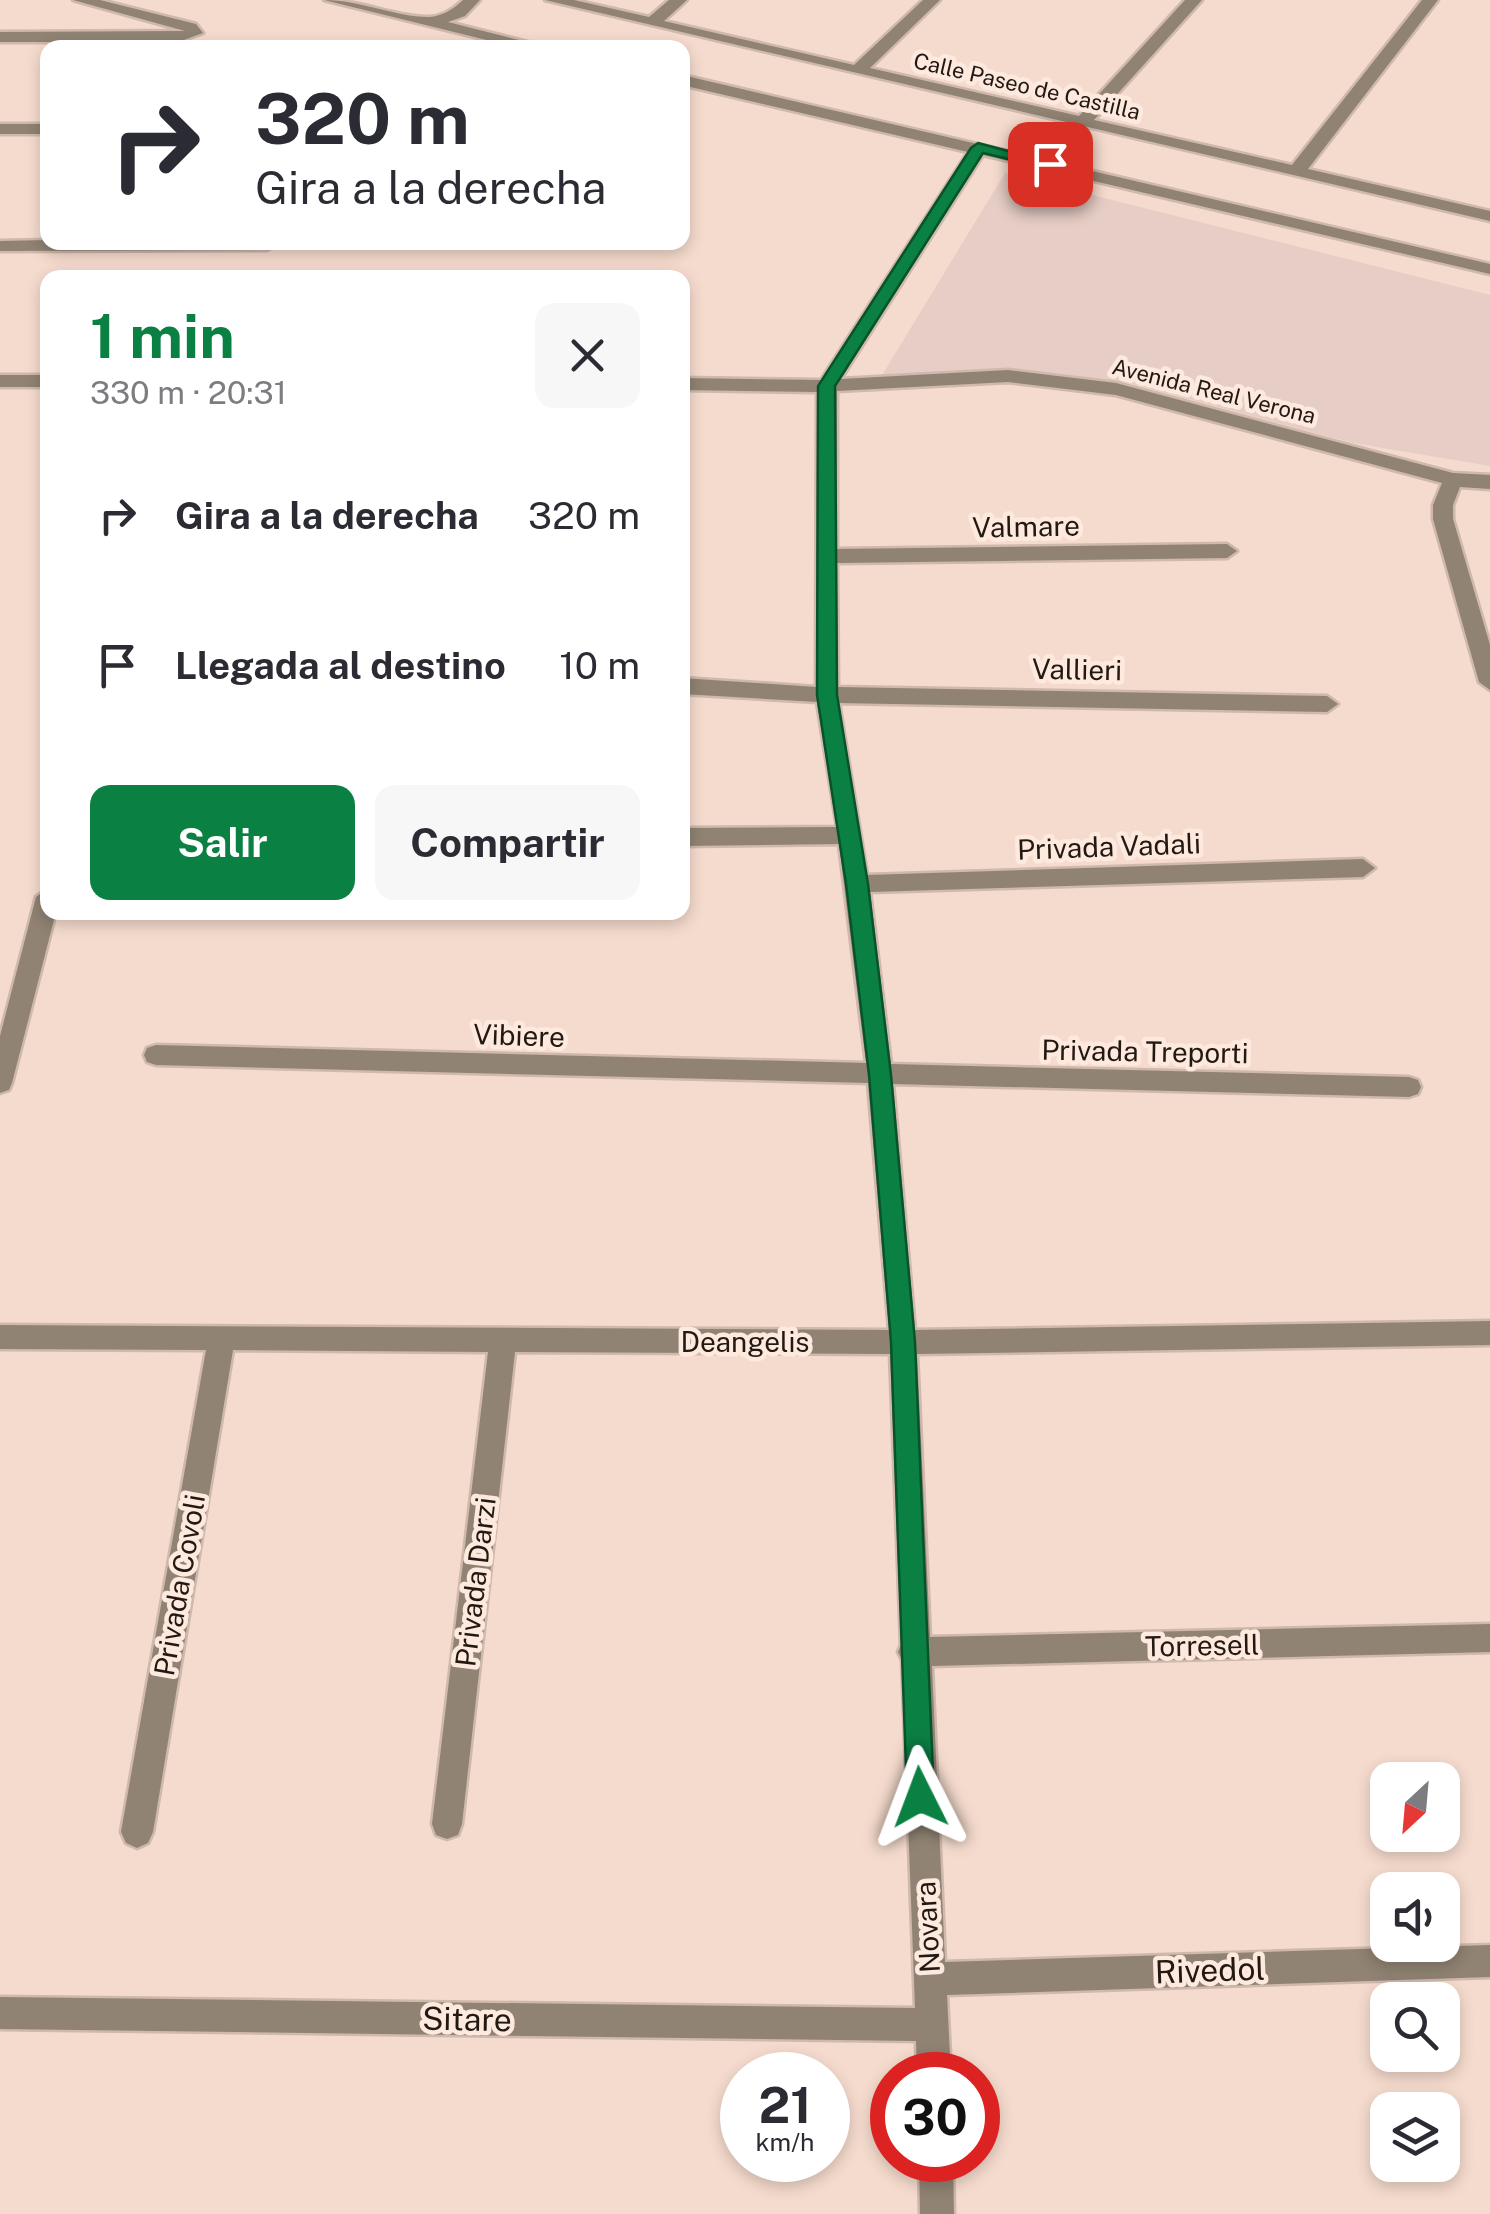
<!DOCTYPE html>
<html lang="es">
<meta charset="utf-8">
<style>
body{margin:0;font-family:"Public Sans",sans-serif;background:#f7f7f7;color:#2b2b33;height:100vh;display:flex;flex-direction:column;font-size:38px;white-space:nowrap}
*{box-sizing:border-box;margin:0}
p{font-size:32px;color:#7c7c81}
.icon{flex:none;width:55px;height:55px;fill:none;stroke:currentColor;stroke-width:2;stroke-linecap:round;stroke-linejoin:round}
.map{position:relative;flex:1;overflow:hidden}
.sheet{position:absolute;left:40px;top:270px;width:650px;height:650px;display:flex;flex-direction:column;background:#fff;border-radius:20px;box-shadow:0 5px 15px #0003}
.sheet>*{flex:none}
.hud{position:absolute;left:40px;top:40px;width:650px;height:210px;border-radius:20px;box-shadow:0 5px 15px #0003;background:#fff;color:#2b2b33;overflow:hidden}
.needle{width:65px;rotate:206deg}
.controls{position:absolute;left:1370px;top:1762px;display:grid;gap:20px}
.controls a{display:grid;place-items:center;width:90px;height:90px;border-radius:20px;background:#fff;box-shadow:0 5px 15px #0003;font-size:50px}
.speed{position:absolute;left:720px;top:2052px;display:flex;gap:20px;font-size:50px;font-weight:700;text-align:center}
.speed>*{display:grid;place-content:center;width:130px;height:130px;border-radius:50%;background:#fff;box-shadow:0 5px 15px #0003;line-height:1}
.speed small{font-size:25px;font-weight:400}
.speed .limit{border:15px solid #d22;background:#fff;color:#111}
.pin{position:absolute;display:grid;place-items:center;width:85px;height:85px;color:#fff;margin:-42px;border-radius:20px;box-shadow:0 5px 15px #0006}
.me{position:absolute;width:110px;margin:-55px;rotate:357deg;stroke-linejoin:round;filter:drop-shadow(0 0 8px #0008)}
.turn{display:flex;align-items:center;gap:35px;height:210px;padding:0 50px;font-size:45px}
.turn .icon{width:130px;height:130px;stroke-width:2.5}
.turn b{display:block;font-size:70px;line-height:85px}
.round{display:grid;place-items:center;flex:none;width:105px;height:105px;border-radius:20px;background:#f7f7f7}
.head{display:flex;align-items:center;justify-content:space-between;height:170px;padding:0 50px}
h1{font-size:60px;font-weight:700;line-height:75px;color:#0b8043}
.button{display:flex;gap:20px;margin-top:auto;padding:20px 50px}
.button a{flex:1;height:115px;border-radius:20px;background:#0b8043;color:#fff;font-size:40px;font-weight:700;line-height:115px;text-align:center}
.button a+a{background:#f7f7f7;color:#2b2b33}
ul{padding:0;list-style:none}
li{display:flex;align-items:center;gap:30px;height:150px;padding:0 50px}
li div{flex:1}
li b{display:block;font-size:38px}
li em{font-style:normal}
.map>svg:first-child{display:block}
.education{fill:#e6cdc5}
.lines{fill:none;stroke-linecap:round;stroke-linejoin:round}
.minor-casing{stroke:#cfb8ac;stroke-width:5}
.minor{fill:#908373;fill-rule:evenodd}
.route{fill:#0b8043;stroke:#07532c;stroke-width:2.5}
.labels{text-anchor:middle;dominant-baseline:central;stroke-width:9;stroke-linejoin:round;paint-order:stroke}
.far-street-label{font-size:22px;fill:#221913;stroke:#fee9de}
.street-label{font-size:28px;fill:#221913;stroke:#fee9de}
.near-street-label{font-size:32px;fill:#221913;stroke:#fee9de}
</style>
<div class="map">
<svg width="1490" height="2214" viewBox="0 0 1490 2214">
<rect width="100%" height="100%" fill="#f5dbcd"/>
<!-- education -->
<path class="education" d="M1005 173 1490 295V466L1353 443 1124 382 1010 368 881 377Z"/>
<g class="lines">
<!-- minor casing -->
<g class="minor-casing">
<path id="minor" d="M73 0H100L196 24 203 33 178 42H0V32L185 31Z
M324 0C361 0 395 17 428 17 441 17 454 9 463 0H480L465 16 448 22 551 48H519Z
M545 0H574L649 17 669 0H687L664 21 854 65 923 0H940L870 68 1079 116 1185 0H1202L1094 120 1292 165 1422 0H1438L1308 169 1490 211V221Z
M682 75 1490 264V274L983 155 841 379 1008 370 1116 383 1453 473 1490 475V489L1460 487 1453 505V519L1490 645V690L1479 682 1433 519V505L1442 483 1116 395 1008 382 837 391V549L1227 544 1237 551 1227 558 837 563 838 687 1327 696 1338 704 1327 712 839 703 867 875 1363 859 1375 868 1363 877 870 892 891 1064 1409 1077 1418 1080 1421 1087 1418 1094 1409 1097 893 1084 915 1330 1490 1321V1345L917 1354 930 1637 1490 1624V1652L932 1666 945 1962 1490 1945V1977L947 1995 951 2075H917L916 2041 0 2029V1997L915 2008 902 1660 898 1652 901 1645 890 1354 515 1352 462 1824 458 1835 447 1839 436 1835 432 1824 488 1352 233 1350 153 1832 148 1843 137 1848 126 1843 121 1832 206 1350 0 1349V1325L889 1330 868 1083 156 1065 147 1062 144 1055 147 1048 156 1045 866 1063 839 844 682 846V828L837 827 817 702 682 694V678L816 687 817 392 682 390V378L821 380 968 152 682 85Z
M0 124H48V134H0Z
M48 240 274 242 276 245 267 250 0 251V241Z
M0 375H48V387H0Z
M48 888V912H56L12 1083 9 1090 0 1093V1036L36 897Z
M919 2160H953L954 2214H920Z"/>
</g>
<!-- minor -->
<use href="#minor" class="minor"/>
</g>
<!-- route -->
<path class="route" d="M978 143 1057 164 1050 169 983 153 835 386 837 695 868 884 891 1075 915 1342 934 1797 930 1807 920 1811 911 1807 907 1797 891 1342 869 1075 846 884 817 695 818 386 971 148Z"/>
<g class="labels">
<!-- far-street labels -->
<g class="far-street-label">
<text transform="translate(1027 86) rotate(13)">Calle Paseo de Castilla</text>
<text transform="translate(1214 391) rotate(14)">Avenida Real Verona</text>
</g>
<!-- street labels -->
<g class="street-label">
<text transform="translate(1026 526) rotate(-1)">Valmare</text>
<text transform="translate(1077 669) rotate(1)">Vallieri</text>
<text transform="translate(1109 846) rotate(-2)">Privada Vadali</text>
<text transform="translate(519 1035) rotate(2)">Vibiere</text>
<text transform="translate(1145 1051) rotate(1)">Privada Treporti</text>
<text x="745" y="1341">Deangelis</text>
<text transform="translate(475 1582) rotate(-83)">Privada Darzi</text>
<text transform="translate(179 1585) rotate(-80)">Privada Covoli</text>
<text transform="translate(1202 1645) rotate(-1)">Torresell</text>
<text transform="translate(927 1927) rotate(-93)">Novara</text>
</g>
<!-- near-street labels -->
<g class="near-street-label">
<text transform="translate(1210 1970) rotate(-2)">Rivedol</text>
<text transform="translate(467 2019) rotate(1)">Sitare</text>
</g>
</g>
</svg>
<div class="controls">
<a><svg class="needle" viewBox="-14 -14 28 28"><path d="M0-13l5 13h-10z" fill="#e53935"/><path d="M0 13l5-13h-10z" fill="#7c7c81"/></svg></a>
<a><svg class="icon" aria-label="sound" viewBox="0 0 24 24"><path d="M4 9h4l5-4v14l-5-4H4zM17 9q2 3 0 6"/></svg></a>
<a><svg class="icon" aria-label="search" viewBox="0 0 24 24"><circle cx="10" cy="10" r="6"/><path d="M15 15l6 6"/></svg></a>
<a><svg class="icon" aria-label="layers" viewBox="0 0 24 24"><path d="M12 4l9 5-9 5-9-5zM3 14l9 5 9-5"/></svg></a>
</div>
<div class="speed"><div>21<small>km/h</small></div><div class="limit">30</div></div>
<div class="pin" style="left:1050px;top:164px;background:#d93025"><svg class="icon" aria-label="arrive" viewBox="0 0 24 24"><path d="M6 21V4h12l-3 4 3 4H6"/></svg></div>
<svg class="me" style="left:920px;top:1797px" viewBox="-20 -20 40 40"><path d="M0-17L14 15 0 8-14 15z" fill="#0b8043" stroke="#fff" stroke-width="4"/></svg>
<div class="hud">
<div class="turn"><svg class="icon" aria-label="right" viewBox="0 0 24 24"><path d="M7 20v-9h11M14 6l5 5-5 5"/></svg><div><b>320 m</b>Gira a la derecha</div></div>
</div>
<section class="sheet">
<div class="head"><div><h1>1 min</h1><p>330 m · 20:31</p></div><a class="round"><svg class="icon" aria-label="close" viewBox="0 0 24 24"><path d="M6 6l12 12M18 6L6 18"/></svg></a></div>
<ul>
<li><svg class="icon" aria-label="right" viewBox="0 0 24 24"><path d="M7 20v-9h11M14 6l5 5-5 5"/></svg><div><b>Gira a la derecha</b></div><em>320 m</em></li>
<li><svg class="icon" aria-label="arrive" viewBox="0 0 24 24"><path d="M6 21V4h12l-3 4 3 4H6"/></svg><div><b>Llegada al destino</b></div><em>10 m</em></li>
</ul>
<div class="button"><a>Salir</a><a>Compartir</a></div>
</section>
</div>
